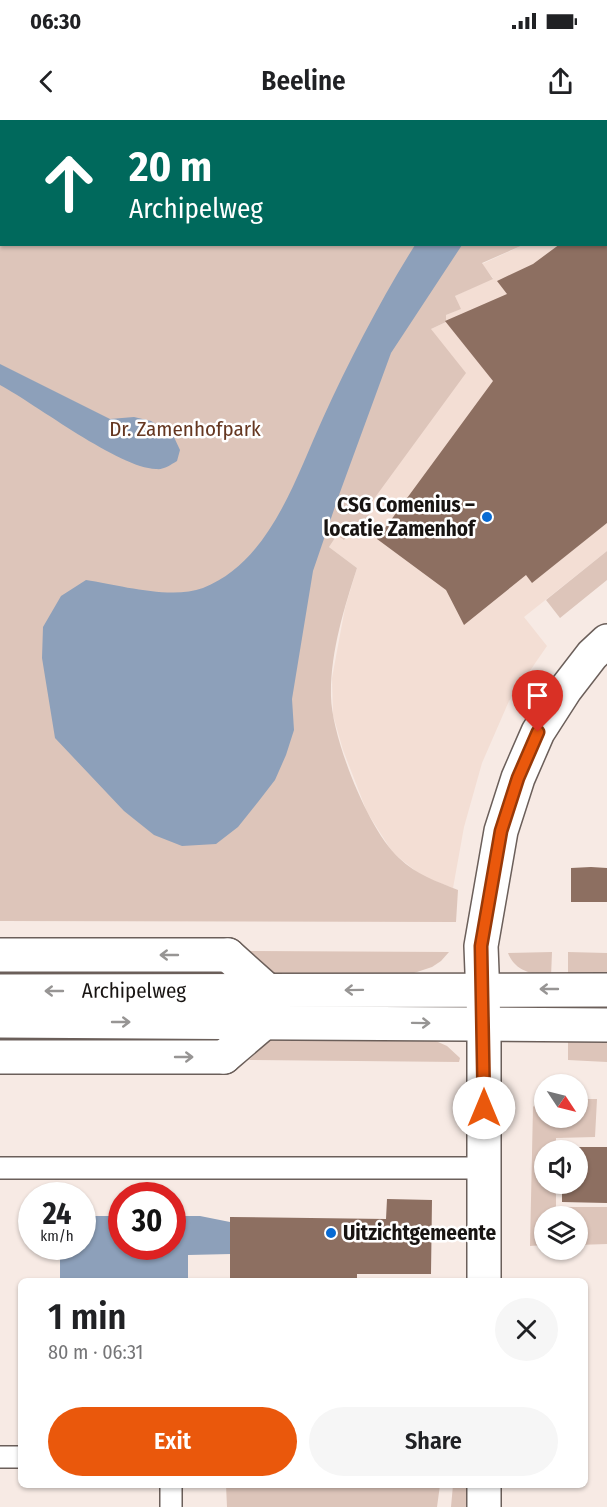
<!DOCTYPE html>
<meta charset="utf-8">
<style>
body{margin:0;font-family:"Fira Sans Condensed",sans-serif;background:#f6f6f6;color:#202124;height:100vh;display:flex;flex-direction:column;font-size:22px;white-space:nowrap}
*{box-sizing:border-box;margin:0}
p{font-size:20px;color:#757577}
.icon{flex:none;width:33px;height:33px;fill:none;stroke:currentColor;stroke-width:2;stroke-linecap:round;stroke-linejoin:round}
.map{position:relative;flex:1;overflow:hidden}
.side{position:absolute;left:18px;top:1158px;width:570px;height:210px;display:flex;flex-direction:column;background:#fff;border-radius:9px;box-shadow:0 2px 4px #0004}
.side>*{flex:none}
.hud{position:absolute;left:0px;top:0px;width:608px;height:126px;box-shadow:0 2px 4px #0004;background:#00695c;color:#fff;overflow:hidden}
.needle{width:39px;rotate:125deg}
.buttons{position:absolute;left:534px;top:954px;display:grid;gap:12px}
.buttons a{display:grid;place-items:center;width:54px;height:54px;border-radius:50%;background:#fff;box-shadow:0 2px 4px #0004;font-size:30px}
.speed{position:absolute;left:18px;top:1062px;display:flex;gap:12px;font-size:30px;font-weight:700;text-align:center}
.speed>*{display:grid;place-content:center;width:78px;height:78px;border-radius:50%;background:#fff;box-shadow:0 2px 4px #0004;line-height:1}
.speed small{font-size:15px;font-weight:400}
.speed .limit{border:9px solid #d22;background:#fff;color:#111}
.pin{position:absolute;display:grid;place-items:center;width:51px;height:51px;color:#fff;margin:-62px -26px;border-radius:50% 50% 50% 0;rotate:-45deg;box-shadow:0 0 6px #0007}
.pin .icon{rotate:45deg}
.me{position:absolute;width:66px;margin:-33px;rotate:0deg;stroke-linejoin:round;filter:drop-shadow(0 0 4px #0008)}
.turn{display:flex;align-items:center;gap:21px;height:126px;padding:0 30px;font-size:27px}
.turn .icon{width:78px;height:78px;stroke-width:2.5}
.turn b{display:block;font-size:42px;line-height:51px}
.round{display:grid;place-items:center;flex:none;width:63px;height:63px;border-radius:32px;background:#f6f6f6}
.head{display:flex;align-items:center;justify-content:space-between;height:102px;padding:0 30px}
h1{font-size:36px;font-weight:600;line-height:45px}
.button{display:flex;gap:12px;margin-top:auto;padding:12px 30px}
.button a{flex:1;height:69px;border-radius:36px;background:#ea580c;color:#fff;font-size:24px;font-weight:600;line-height:69px;text-align:center}
.button a+a{background:#f6f6f6;color:#202124}
.status{display:flex;justify-content:space-between;align-items:center;height:42px;padding:0 30px;background:#fff;direction:ltr}
.status svg{height:16px;fill:currentColor}
header{display:flex;justify-content:space-between;align-items:center;height:78px;padding:0 30px;background:#fff;font-size:27px;font-weight:600}
.map>svg:first-child{display:block}
.built{fill:#f3ded4}
.green{fill:#ddc5ba}
.water{fill:#8da0ba}
.building{fill:#8d6f61}
.lines{fill:none;stroke-linecap:round;stroke-linejoin:round}
.service-casing{stroke:#6b5f5a;stroke-width:24}
.minor-casing{stroke:#6b5f5a;stroke-width:36}
.secondary-casing{stroke:#6b5f5a;stroke-width:36}
.service{stroke:#fff;stroke-width:21}
.minor{stroke:#fff;stroke-width:33}
.secondary{stroke:#fff;stroke-width:33}
.oneway{stroke:#979594}
.route-casing{stroke:#983908;stroke-width:15}
.route{stroke:#ea580c;stroke-width:10}
.poi-dot{fill:#086ad3;stroke:#fff;stroke-width:2}
.labels{text-anchor:middle;dominant-baseline:central;stroke-width:5;stroke-linejoin:round;paint-order:stroke}
.park-label{font-size:21px;fill:#653721;stroke:#fff}
.poi-label{font-size:21px;font-weight:bold;fill:#181412;stroke:#fff;text-anchor:end}
.street-label{font-size:21px;fill:#181412;stroke:#fff}
</style>
<div class="status"><b>06:30</b><svg viewBox="0 0 49 12"><path d="M0 12V9h3v3zM5 12V6h3v6zM10 12V3h3v9zM15 12V0h3v12zM26 1h20v11H26zM47 4h2v5h-2z"/></svg></div>
<header><svg class="icon" aria-label="back" viewBox="0 0 24 24"><path d="M15 5l-7 7 7 7"/></svg>Beeline<svg class="icon" aria-label="share" viewBox="0 0 24 24"><path d="M12 15V3M7 8l5-5 5 5M5 13v7h14v-7"/></svg></header>
<div class="map">
<svg width="607" height="1387" viewBox="0 0 607 1387">
<rect width="100%" height="100%" fill="#f7eae4"/>
<!-- built -->
<path class="built" d="M607 30V431L524 497 547 526 509 581 482 643 464 707 453 768 422 756 393 733 367 692 343 630 333 595 332 558 345 488 357 448 329 427 337 415 356 403 360 406 431 209 446 202V195L460 189 455 176 493 158 482 144 523 125 606 124Z"/>
<!-- green -->
<path class="green" d="M0 0H607L606 32V2H2V124L523 125 482 143 493 159 455 176 461 189 446 195V202L431 209 466 253 368 387 372 390 361 406 356 403 344 420 337 415 329 427 357 448C344 489 330 533 331 577 332 618 368 710 399 738 417 755 436 761 458 770L456 802 0 801Z
M607 431V460L560 498 546 480Z
M250 831 449 832 441 841 432 847 402 857 273 855 250 836Z
M552 832 551 857C534 854 515 852 508 833Z
M568 832 607 833V857H568Z
M225 849 231 856 0 861V850Z
M228 910 220 919 210 920 0 921V911Z
M273 914 429 918 447 926 460 938 459 942 249 940Z
M568 915 607 922V942L568 940Z
M578 979H597L595 1017 556 1018V1030H544V1064H556V1087H607V1124L578 1125V1096H544V1125L530 1126 533 987 538 981H544V998H578Z
M226 1365H440L437 1387H227Z
M453 1365H469V1387H451Z"/>
<!-- water -->
<path class="water" d="M415 125H462L391 233 339 375 313 451 292 579 294 610 286 635 275 660 258 682 238 707 216 724 182 726 154 715 124 691 55 618 42 538 43 507 61 476 86 460C119 465 171 480 203 468 270 442 296 357 323 298 350 239 381 179 415 125Z
M0 244 110 299 134 297 151 301 173 315 180 330 177 341C170 345 164 350 156 349 119 348 37 285 0 265Z
M83 1096H121L122 1126H172L173 1096H200L230 1102 231 1134 188 1135V1159L229 1161H60V1127L82 1126Z"/>
<!-- building -->
<path class="building" d="M560 124H607V403L532 463 526 455 464 505 446 470 377 419 493 261 445 201 507 174 497 161 533 144Z
M591 747 607 748V782H571V748Z
M562 1027H607V1083L562 1082V1064H578V1030H562Z
M387 1079 432 1080 431 1154H357V1161H230V1097L386 1099Z"/>
<g class="lines">
<!-- service casing -->
<g class="service-casing">
<path id="service" d="M0 1048H484
M0 1337H21
M171 1387V1365"/>
</g>
<!-- minor casing -->
<g class="minor-casing">
<path id="minor" d="M0 835H228
M0 937H224
M484 1161V904L481 826 501 711 518 658 538 612 565 570 592 535 607 521
M484 1387V1365"/>
</g>
<!-- secondary casing -->
<g class="secondary-casing">
<g id="secondary">
<path id="s1" d="M0 871 607 870"/>
<path d="M0 901 607 905"/>
<path d="M224 937 265 902 267 870 228 835"/>
</g>
</g>
<!-- service -->
<use href="#service" class="service"/>
<!-- minor -->
<use href="#minor" class="minor"/>
<!-- secondary -->
<use href="#secondary" class="secondary"/>
</g>
<!-- one-way arrows -->
<defs><path id="oneway-shaft" d="M-6 0H5M1.5-3L5.5 0L1.5 3" fill="none" stroke-width="1.6" stroke-linecap="round" stroke-linejoin="round" transform="scale(1.5)"/></defs>
<g class="oneway">
<use href="#oneway-shaft" transform="translate(169 835) rotate(180)"/>
<use href="#oneway-shaft" transform="translate(549 869) rotate(-180)"/>
<use href="#oneway-shaft" transform="translate(354 870) rotate(179)"/>
<use href="#oneway-shaft" transform="translate(54 871) rotate(180)"/>
<use href="#oneway-shaft" transform="translate(121 902)"/>
<use href="#oneway-shaft" transform="translate(421 903) rotate(1)"/>
<use href="#oneway-shaft" transform="translate(184 937)"/>
</g>
<g class="lines">
<!-- route casing -->
<g class="route-casing">
<path id="route" d="M484 988 481 826 501 711 518 658 538 612"/>
</g>
<!-- route -->
<use href="#route" class="route"/>
</g>
<!-- markers -->
<g class="poi-dot">
<circle cx="487" cy="397" r="6"/>
<circle cx="331" cy="1113" r="6"/>
</g>
<g class="labels">
<!-- park labels -->
<g class="park-label">
<text x="185" y="309">Dr. Zamenhofpark</text>
</g>
<!-- poi labels -->
<g class="poi-label">
<text x="475" y="385">CSG Comenius –<tspan x="475" dy="24">locatie Zamenhof</tspan></text>
<text x="343" y="1113" text-anchor="start">Uitzichtgemeente</text>
</g>
<!-- street labels -->
<g class="street-label">
<text stroke="none"><textPath href="#s1" startOffset="134">Archipelweg</textPath></text>
</g>
</g>
</svg>
<div class="buttons">
<a><svg class="needle" viewBox="-14 -14 28 28"><path d="M0-13l5 13h-10z" fill="#e53935"/><path d="M0 13l5-13h-10z" fill="#757577"/></svg></a>
<a><svg class="icon" aria-label="sound" viewBox="0 0 24 24"><path d="M4 9h4l5-4v14l-5-4H4zM17 9q2 3 0 6"/></svg></a>
<a><svg class="icon" aria-label="layers" viewBox="0 0 24 24"><path d="M12 4l9 5-9 5-9-5zM3 14l9 5 9-5"/></svg></a>
</div>
<div class="speed"><div>24<small>km/h</small></div><div class="limit">30</div></div>
<div class="pin" style="left:538px;top:612px;background:#d93025"><svg class="icon" aria-label="arrive" viewBox="0 0 24 24"><path d="M6 21V4h12l-3 4 3 4H6"/></svg></div>
<svg class="me" style="left:484px;top:988px" viewBox="-20 -20 40 40"><circle r="19" fill="#fff"/><path d="M0-13L10 11 0 6-10 11z" fill="#ea580c"/></svg>
<div class="hud">
<div class="turn"><svg class="icon" aria-label="ahead" viewBox="0 0 24 24"><path d="M12 20V5M6 11l6-6 6 6"/></svg><div><b>20 m</b>Archipelweg</div></div>
</div>
<section class="side">
<div class="head"><div><h1>1 min</h1><p>80 m · 06:31</p></div><a class="round"><svg class="icon" aria-label="close" viewBox="0 0 24 24"><path d="M6 6l12 12M18 6L6 18"/></svg></a></div>
<div class="button"><a>Exit</a><a>Share</a></div>
</section>
</div>
